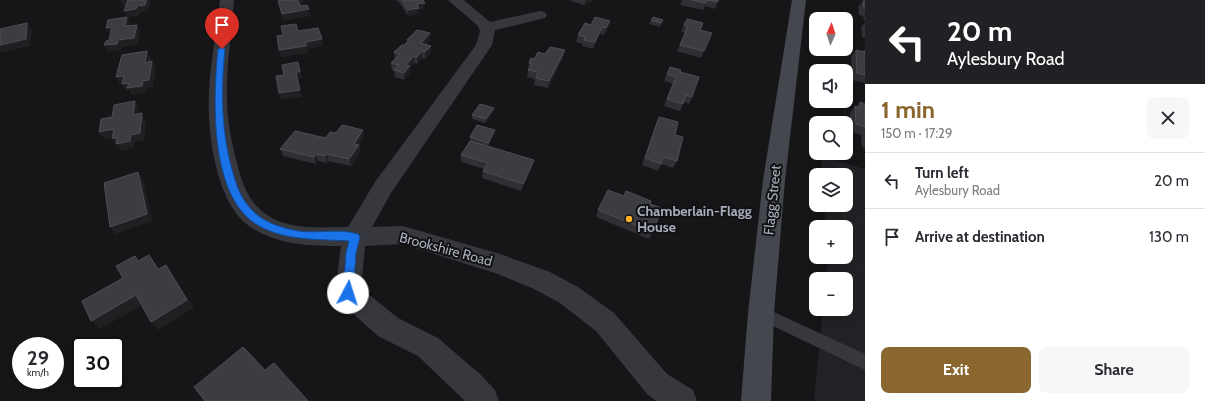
<!DOCTYPE html>
<meta charset="utf-8">
<style>
body{margin:0;font-family:Cabin,sans-serif;background:#f7f7f7;color:#2b2b33;height:100vh;display:flex;flex-direction:column;font-size:15px;white-space:nowrap}
*{box-sizing:border-box;margin:0}
p{font-size:13px;color:#7c7c81}
.icon{flex:none;width:22px;height:22px;fill:none;stroke:currentColor;stroke-width:2;stroke-linecap:round;stroke-linejoin:round}
.map{position:relative;flex:1;overflow:hidden}
.panel{display:flex;flex-direction:column;background:#fff;width:340px}
.panel>*{flex:none}
.banner{background:#202124;color:#fff;overflow:hidden}
.needle{width:26px;rotate:3deg}
.tools{position:absolute;left:809px;top:12px;display:grid;gap:8px}
.tools a{display:grid;place-items:center;width:44px;height:44px;border-radius:8px;background:#fff;box-shadow:0 2px 10px #0003;font-size:20px}
.speed{position:absolute;left:12px;top:337px;display:flex;gap:8px;font-size:20px;font-weight:700;text-align:center}
.speed>*{display:grid;place-content:center;width:52px;height:52px;border-radius:50%;background:#fff;box-shadow:0 2px 10px #0003;line-height:1}
.speed small{font-size:10px;font-weight:400}
.speed .limit{border:2px solid #111;border-radius:6px;background:#fff;color:#111}
.pin{position:absolute;display:grid;place-items:center;width:34px;height:34px;color:#fff;margin:-41px -17px;border-radius:50% 50% 50% 0;rotate:-45deg;box-shadow:0 0 4px #0007}
.pin .icon{rotate:45deg}
.me{position:absolute;width:44px;margin:-22px;rotate:5deg;stroke-linejoin:round;filter:drop-shadow(0 0 3px #0008)}
.turn{display:flex;align-items:center;gap:14px;height:84px;padding:0 16px;font-size:18px}
.turn .icon{width:52px;height:52px;stroke-width:2.5}
.turn b{display:block;font-size:28px;line-height:34px}
.round{display:grid;place-items:center;flex:none;width:42px;height:42px;border-radius:8px;background:#f7f7f7}
.summary{display:flex;align-items:center;justify-content:space-between;height:68px;padding:0 16px}
h1{font-size:24px;font-weight:700;line-height:30px;color:#8a672e}
.action{display:flex;gap:8px;margin-top:auto;padding:8px 16px}
.action a{flex:1;height:46px;border-radius:8px;background:#8a672e;color:#fff;font-size:16px;font-weight:700;line-height:46px;text-align:center}
.action a+a{background:#f7f7f7;color:#2b2b33}
ul{padding:0;list-style:none}
li{display:flex;align-items:center;gap:12px;height:56px;padding:0 16px;border-top:1px solid #e1e1e2}
li div{flex:1}
li b{display:block;font-size:15px}
li em{font-style:normal}
main{display:flex;flex:1;min-height:0}
.map>svg:first-child{display:block}
.built{fill:#222226}
.lines{fill:none;stroke-linecap:round;stroke-linejoin:round}
.lane{fill:#37383e;fill-rule:evenodd}
.street{fill:#37383e;fill-rule:evenodd}
.secondary{fill:#45474e;fill-rule:evenodd}
.wall{fill:#2f2f34}
.shaded-wall{fill:#202023}
.building{fill:#3c3d42;stroke:#4d4e55}
.route{fill:#1a73e8;stroke:#114b97}
.poi-dot{fill:#ffb128;stroke:#111113;stroke-width:1.5}
.labels{text-anchor:middle;dominant-baseline:central;stroke-width:4;stroke-linejoin:round;paint-order:stroke}
.street-label{font-size:14px;fill:#a7adb9;stroke:#111113}
.poi-label{font-size:14px;font-weight:bold;fill:#a7adb9;stroke:#111113;text-anchor:start}
</style>
<main>
<div class="map">
<svg width="865" height="401" viewBox="0 0 865 401">
<rect width="100%" height="100%" fill="#161618"/>
<!-- built -->
<path class="built" d="M821 156 865 169V401H814L823 309H846V279H826L828 257H846V227H826L824 205H846V175H822Z"/>
<g class="lines">
<!-- lane -->
<path class="lane" d="M761 306 865 354V370L756 318 754 313 756 308Z"/>
<!-- street -->
<path class="street" d="M220 0H234C232 32 226 65 227 97 227 119 231 141 237 163 243 188 251 208 276 220 298 230 325 227 348 227L375 182 476 45 480 31 478 26 448 0H464L490 22 540 11 545 12 547 15 545 18 495 30 492 45 391 193 372 227 403 226 500 254 550 272 578 287 614 313 667 374 693 390 697 401H656L647 394 596 331 560 303 532 288 495 273 403 244 365 246 361 288 398 318 438 338 481 375 495 390 499 401H465L418 356 378 336 339 301 335 293 341 246C310 246 279 245 252 228 216 206 207 133 209 94 210 62 217 31 220 0Z"/>
<!-- secondary -->
<path class="secondary" d="M792 0H806L785 180 774 313 771 401H741L748 313 763 180Z"/>
</g>
<!-- wall -->
<path class="wall" d="M396 0H423L425 3V9L419 10V14L408 16 399 2H397Z
M571 0H595L584 5 571 1Z
M682 0H718L715 9 705 6 703 10 680 5Z
M863 1H865V20H864L863 16 859 15 858 7Z
M687 19 700 30 704 51 701 58 677 51 685 33 681 32Z
M651 20H663L660 27 649 24Z
M865 22V38L862 37 861 27Z
M591 25 608 27 604 35 600 34 593 49 582 46 583 44 576 42 578 35Z
M407 40H430L426 44 431 46V52L425 59 422 58 417 64 414 63 410 67V73L404 80 395 77 394 71 392 70 391 63 395 59 394 52 404 45 407 43Z
M856 50 863 51 865 50V83L852 80 851 56Z
M545 54 563 57 548 88 534 85 535 79 527 77 529 63 534 59Z
M670 67 680 72 692 97 689 104 684 102 680 111 664 106 673 84 664 81Z
M860 102 865 104V148L862 147 861 135 850 131V113L855 106H857Z
M494 108 493 112 485 123 472 119V115Z
M659 117 675 135 677 161 673 168 661 164 658 171 642 165 656 124Z
M363 130 364 137 359 145 360 152 351 166 328 161 327 163 318 161 316 164 283 156 280 149 326 138 336 133Z
M494 133 488 146 532 167 521 191 482 178 483 171 484 169 461 162V155L470 141V137Z
M624 196 650 204 653 232 649 239 596 217 598 210Z"/>
<!-- shaded-wall -->
<path class="shaded-wall" d="M120 0H129L131 5 123 6Z
M146 0H151L148 11 140 12 139 16 128 17 124 11 137 6Z
M297 0H303L304 3 298 4Z
M586 0H595L584 5Z
M425 3V9L419 10V14L408 16V10L417 4Z
M309 9 311 16 283 21 282 14Z
M127 17 130 24 128 33 125 26Z
M610 21 608 27 604 35 606 28Z
M27 23 32 30 30 46 0 53V45Z
M137 25 140 31 138 44 122 47 121 50 108 52 104 45 118 40Z
M112 27 115 33 110 34 106 28Z
M602 27 600 34 593 49 595 42Z
M430 33V40L421 49V43Z
M322 39 323 46 307 49 306 42Z
M306 46 308 53 281 57 279 50Z
M431 46V52L425 59V52Z
M565 50 563 57 548 88 549 81Z
M147 51 151 58 149 69 145 63Z
M422 51V58L417 64V57Z
M414 56V63L410 67V73L404 80V73L406 65Z
M152 61 156 68 153 87H147L146 93 131 95 129 90 126 91 122 84 143 81Z
M296 72H300L302 78 297 79Z
M124 76 128 83 120 84 116 77Z
M300 90 302 97 281 100 279 93Z
M135 101 139 108 138 122 133 115Z
M494 108 493 112 485 123 486 119Z
M142 113 146 120 144 140 135 142 134 148 121 151 112 138 131 135Z
M114 129 118 136 104 139 99 132Z
M363 130 364 137 359 145 360 152 351 166 349 159 354 144Z
M316 154 318 161 316 164 314 157Z
M327 154 328 161 327 163 325 156Z
M534 160 532 167 521 191 523 184Z
M138 172 143 179 152 221 115 234 110 227Z
M149 255 156 264 165 278 158 269Z
M166 265 172 274 194 308 158 330 151 322Z
M136 295 144 304 100 329 91 321Z"/>
<!-- building -->
<path class="building" d="M128 0H146L145 5 137 6 136 9 124 11Z
M283 0H298L300 6 307 5 309 9 282 14 278 1Z
M402 0H423L425 3 417 4 419 8 408 10Z
M691 0H708L706 3Z
M708 0H718V2Z
M863 1H865V9L864 8Z
M127 17 125 26 137 25 134 38 118 40 117 44 104 45 106 41 109 40 112 27 106 28 108 20Z
M595 17 610 21 606 28 602 27 595 42 584 40 585 37 578 35 585 23 591 25Z
M653 17 663 20 661 23 651 20Z
M687 19 703 23 700 30 712 33 704 51 680 45 688 26 684 25Z
M27 23 26 39 0 45V29Z
M296 24 298 31 318 28 322 39 306 42V46L279 50 277 36 283 35 281 26Z
M417 30 430 33 421 43 431 46 425 52 422 51 417 57 414 56 406 65 410 66 404 73 394 70 399 65 391 63 400 54 394 52 402 45H404L409 40H407Z
M550 47 565 50 549 81 536 78 538 72 528 70 532 64 529 63 531 58 534 59 538 52 545 54Z
M856 50 865 52V50V75L857 73Z
M147 51 145 63 152 61 149 80 143 81 142 86 127 88 129 83 122 84 124 76 116 77 122 55Z
M298 62 300 72H296L300 90 279 93 276 76 284 75 282 65Z
M670 67 681 70 680 72 699 77 692 97 686 95 683 104 667 99 676 77 667 74Z
M135 101 133 115 142 113 140 133 131 135 130 141 116 144 117 138H112L114 129 99 132 101 119 112 117 114 105Z
M860 102 865 104V127L856 124 855 106 861 108Z
M480 104 494 108 486 119 472 115Z
M659 117 678 122 675 135 683 137 677 161 663 157 661 164 645 158Z
M342 125 363 130 354 144 359 145 349 159 327 154 325 156 316 154 314 157 280 149 295 131 326 138 330 132 336 133Z
M477 125 495 130 488 143 470 137Z
M470 141 534 160 523 184 483 171 488 163 461 155Z
M138 172 147 214 110 227 104 183Z
M608 190 624 196 626 191 651 201 650 204 662 208 653 232 598 210Z
M149 255 158 269 166 265 187 300 151 322 136 295 91 321 82 301 123 278 116 266 135 256 138 261Z
M243 347 265 370 274 363 308 401H205L194 387Z"/>
<!-- route -->
<path class="route" d="M222 47 225 49C221 90 221 126 231 166 236 184 240 199 254 212 263 221 277 226 289 229 311 236 337 227 358 234L360 237 356 253 353 293 352 296 348 297 344 296 343 293 346 253 349 241C321 239 292 241 265 229 208 205 213 100 218 49Z"/>
<!-- markers -->
<circle class="poi-dot" cx="629" cy="219" r="4"/>
<g class="labels">
<!-- street labels -->
<g class="street-label">
<text transform="translate(772 200) rotate(-84)">Flagg Street</text>
<text transform="translate(446 249) rotate(15)">Brookshire Road</text>
</g>
<!-- poi labels -->
<g class="poi-label">
<text x="637" y="211">Chamberlain-Flagg<tspan x="637" dy="16">House</tspan></text>
</g>
</g>
</svg>
<div class="tools">
<a><svg class="needle" viewBox="-14 -14 28 28"><path d="M0-13l5 13h-10z" fill="#e53935"/><path d="M0 13l5-13h-10z" fill="#7c7c81"/></svg></a>
<a><svg class="icon" aria-label="sound" viewBox="0 0 24 24"><path d="M4 9h4l5-4v14l-5-4H4zM17 9q2 3 0 6"/></svg></a>
<a><svg class="icon" aria-label="search" viewBox="0 0 24 24"><circle cx="10" cy="10" r="6"/><path d="M15 15l6 6"/></svg></a>
<a><svg class="icon" aria-label="layers" viewBox="0 0 24 24"><path d="M12 4l9 5-9 5-9-5zM3 14l9 5 9-5"/></svg></a>
<a>+</a>
<a>−</a>
</div>
<div class="speed"><div>29<small>km/h</small></div><div class="limit">30</div></div>
<div class="pin" style="left:222px;top:49px;background:#d93025"><svg class="icon" aria-label="arrive" viewBox="0 0 24 24"><path d="M6 21V4h12l-3 4 3 4H6"/></svg></div>
<svg class="me" style="left:348px;top:293px" viewBox="-20 -20 40 40"><circle r="19" fill="#fff"/><path d="M0-13L10 11 0 6-10 11z" fill="#1a73e8"/></svg>
</div>
<section class="panel">
<div class="banner">
<div class="turn"><svg class="icon" aria-label="left" viewBox="0 0 24 24"><path d="M17 20v-9H6M10 6l-5 5 5 5"/></svg><div><b>20 m</b>Aylesbury Road</div></div>
</div>
<div class="summary"><div><h1>1 min</h1><p>150 m · 17:29</p></div><a class="round"><svg class="icon" aria-label="close" viewBox="0 0 24 24"><path d="M6 6l12 12M18 6L6 18"/></svg></a></div>
<ul>
<li><svg class="icon" aria-label="left" viewBox="0 0 24 24"><path d="M17 20v-9H6M10 6l-5 5 5 5"/></svg><div><b>Turn left</b><p>Aylesbury Road</p></div><em>20 m</em></li>
<li><svg class="icon" aria-label="arrive" viewBox="0 0 24 24"><path d="M6 21V4h12l-3 4 3 4H6"/></svg><div><b>Arrive at destination</b></div><em>130 m</em></li>
</ul>
<div class="action"><a>Exit</a><a>Share</a></div>
</section>
</main>
